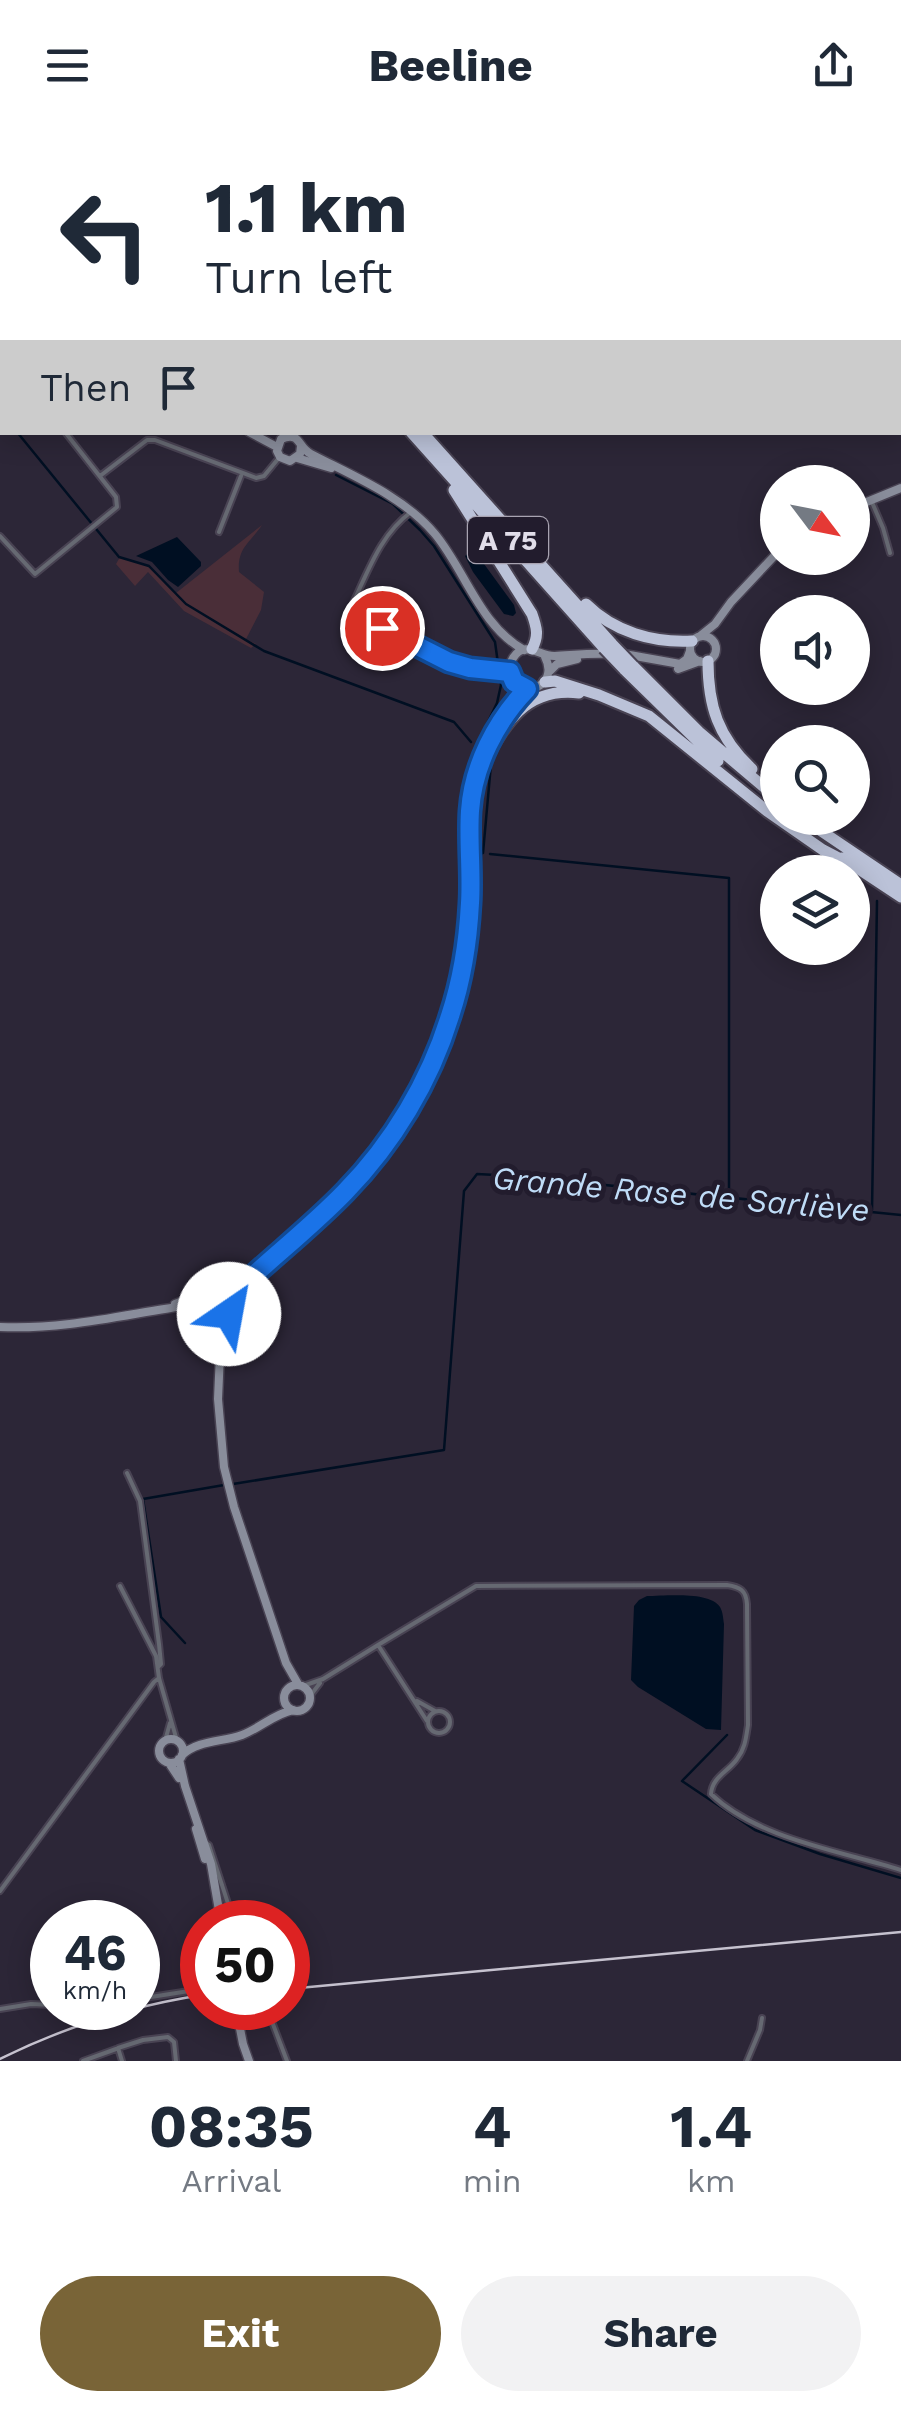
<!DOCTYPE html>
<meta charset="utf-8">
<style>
body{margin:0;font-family:"Work Sans",sans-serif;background:#f2f2f3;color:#1f2937;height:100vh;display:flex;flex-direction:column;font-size:38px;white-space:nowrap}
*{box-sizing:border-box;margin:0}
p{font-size:32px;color:#747a83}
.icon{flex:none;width:55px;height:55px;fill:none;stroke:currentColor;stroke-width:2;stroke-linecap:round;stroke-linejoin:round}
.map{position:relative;height:1931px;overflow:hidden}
.panel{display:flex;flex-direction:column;background:#fff;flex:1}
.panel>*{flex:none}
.hud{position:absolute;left:0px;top:0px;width:902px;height:305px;box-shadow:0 5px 25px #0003;background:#fff;color:#1f2937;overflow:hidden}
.needle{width:65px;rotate:122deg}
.tools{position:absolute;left:760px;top:335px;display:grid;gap:20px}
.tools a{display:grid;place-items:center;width:110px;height:110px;border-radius:50%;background:#fff;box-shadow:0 5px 25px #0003;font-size:50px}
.speed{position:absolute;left:30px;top:1770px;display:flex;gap:20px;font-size:50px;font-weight:700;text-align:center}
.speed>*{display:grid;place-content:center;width:130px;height:130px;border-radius:50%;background:#fff;box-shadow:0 5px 25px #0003;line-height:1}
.speed small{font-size:25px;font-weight:400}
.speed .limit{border:15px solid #d22;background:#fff;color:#111}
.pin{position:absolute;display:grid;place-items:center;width:85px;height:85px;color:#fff;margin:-42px;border:5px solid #fff;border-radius:50%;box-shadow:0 2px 10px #0007}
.me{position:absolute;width:110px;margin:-55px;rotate:33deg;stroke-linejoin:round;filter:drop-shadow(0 0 8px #0008)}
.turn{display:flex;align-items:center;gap:35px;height:210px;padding:0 40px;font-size:45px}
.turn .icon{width:130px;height:130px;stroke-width:2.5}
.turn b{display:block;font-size:70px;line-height:85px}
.then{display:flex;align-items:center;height:95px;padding:0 40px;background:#0003;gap:20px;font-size:38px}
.eta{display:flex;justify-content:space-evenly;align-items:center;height:170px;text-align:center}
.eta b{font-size:60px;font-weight:700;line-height:70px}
.cta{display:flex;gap:20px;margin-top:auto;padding:20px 40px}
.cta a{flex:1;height:115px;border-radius:60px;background:#796437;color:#fff;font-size:40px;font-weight:700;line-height:115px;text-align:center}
.cta a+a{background:#f2f2f3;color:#1f2937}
header{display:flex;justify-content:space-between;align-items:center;height:130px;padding:0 40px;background:#fff;font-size:45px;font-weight:700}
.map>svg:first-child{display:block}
.green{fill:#4a2e38}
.water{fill:#000f22}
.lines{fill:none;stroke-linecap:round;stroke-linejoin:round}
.stream{stroke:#000f22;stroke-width:2.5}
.street-casing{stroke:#494353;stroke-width:8}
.secondary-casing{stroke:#494353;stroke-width:11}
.highway-casing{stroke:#494353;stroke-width:15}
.street{stroke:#666972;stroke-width:4}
.secondary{stroke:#898d9b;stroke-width:8}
.highway{stroke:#bbc2d8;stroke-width:11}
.rail{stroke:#c6c2cf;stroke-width:2.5}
.highway-bridge-casing{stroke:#494353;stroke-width:15;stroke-linecap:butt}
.highway-bridge{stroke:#bbc2d8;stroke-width:11}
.route-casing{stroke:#114b97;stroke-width:25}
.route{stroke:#1a73e8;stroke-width:18}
.labels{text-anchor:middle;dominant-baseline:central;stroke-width:10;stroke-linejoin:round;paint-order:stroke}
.shield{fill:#221c2d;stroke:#a8a3b1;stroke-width:2.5}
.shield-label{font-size:28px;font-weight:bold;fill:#e1dde9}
.water-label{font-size:32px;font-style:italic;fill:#bfdcf7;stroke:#221c2d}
</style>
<header><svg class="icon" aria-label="menu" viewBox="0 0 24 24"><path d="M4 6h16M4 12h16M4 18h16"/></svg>Beeline<svg class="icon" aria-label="share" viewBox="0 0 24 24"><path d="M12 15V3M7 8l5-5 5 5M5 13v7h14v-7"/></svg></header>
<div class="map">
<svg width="901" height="1931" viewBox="0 0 901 1931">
<rect width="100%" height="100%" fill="#2c2637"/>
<!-- green -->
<path class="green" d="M262 395C250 413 237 418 239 442L264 462 261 480 246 509 256 514 251 518 184 481 148 442 135 456 116 434 120 427 145 434 176 463Z"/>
<!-- water -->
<path class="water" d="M177 407 201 432V436L178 457 168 450 152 432 136 426Z
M470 421 476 423 514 475 516 483 513 486 504 484 473 442 465 426Z
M647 1466C665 1466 710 1461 720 1477 723 1482 723 1488 724 1494L721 1600 706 1599 638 1557 631 1550 634 1476 639 1470Z"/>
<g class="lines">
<!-- stream -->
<path class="stream" d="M0 281 2 284
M17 302 119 427 149 436 186 474 264 521 454 592 471 612
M336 345 393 374 420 400 434 416 495 512 501 555 497 573 476 617 483 625
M483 723 491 634 488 632
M490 724 729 748V1067
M469 849 479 784 481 724 483 723
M872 1080 877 771
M233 1354 444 1320 464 1061 477 1044 516 1046 901 1085
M185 1513 161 1487 143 1369 224 1355
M727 1605 682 1651 755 1700 820 1724 901 1748"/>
<!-- street casing -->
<g class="street-casing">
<path id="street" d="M0 94 2 90
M0 147 2 148
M0 251 2 252
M100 346 147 310H155L256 348 264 346 278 329
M871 370 883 398 890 423
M411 382C381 404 369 439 353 473L352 480 355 485 449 532 470 538 510 541
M219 402 241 346
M0 406 35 444 117 377 116 367 65 302
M127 1343 140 1371 159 1514 161 1534 159 1536
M120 1456 156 1526 159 1548 177 1611
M378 1515 476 1456 727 1455C740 1457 746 1460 747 1474L748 1595C746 1608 745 1619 737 1629 728 1642 712 1647 711 1664 758 1709 841 1721 901 1740
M303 1556 323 1549 378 1515 427 1591
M310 1566 320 1553
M417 1571 435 1581
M428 1592a11 11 0 1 1 22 0a11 11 0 1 1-22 0Z
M165 1611 170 1593
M206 1713 209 1715 234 1792
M0 1761 154 1552 159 1548
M138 1869 202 1859
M96 1878H102
M0 1879 31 1874 52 1875
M262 1881 271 1889 287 1931
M83 1931 116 1919
M122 1931 118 1918 143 1910 168 1907 174 1912 176 1931
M747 1931 760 1900 762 1888"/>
</g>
<!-- secondary casing -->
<g class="secondary-casing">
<path id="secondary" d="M466 2 468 0
M0 205 2 206
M249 302 277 317
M301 316 300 324 290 331 280 327 277 321 281 309C301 301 297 317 311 324 353 346 403 366 435 404 465 440 480 496 524 520
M297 328 331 338
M852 378 901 358
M690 519a13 13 0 1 1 26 0a13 13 0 1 1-26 0Z
M700 506 715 494 731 472 778 422
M624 524 680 534 687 529 690 521
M545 527C561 558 517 571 510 544 509 538 510 533 513 528 525 509 540 527 555 526 574 525 591 523 610 524
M678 539 700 531
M550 541 557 534 577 529
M510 580 527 559
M492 608 513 563 514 552
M206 1162a20 20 0 1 1 40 0a20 20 0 1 1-40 0Z
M236 1144 245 1142 268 1128
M246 1160 249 1151 255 1144C285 1117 317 1091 345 1062 413 993 456 900 468 804 474 751 464 696 477 644
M175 1174 200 1164 206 1158
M216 1179 221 1201 218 1269 224 1337 234 1377 286 1533 298 1554
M0 1197C66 1200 126 1184 190 1175H208L214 1178
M284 1568a13 13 0 1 1 26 0a13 13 0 1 1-26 0Z
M159 1621a12 12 0 1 1 24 0a12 12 0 1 1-24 0Z
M182 1625C198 1610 223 1612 242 1605 260 1598 274 1584 293 1580
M179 1629 185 1656 211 1734 221 1792
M169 1633 179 1648
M196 1699 205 1729
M236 1878 243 1914 249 1931"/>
</g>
<!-- highway casing -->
<g class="highway-casing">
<path id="highway" d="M84 0 87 2
M98 0 101 2
M411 302 604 518
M422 302 612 514
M454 360 532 484C537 498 539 506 532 519
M586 474C614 502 653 513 692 511
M708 531C708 576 718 607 752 639
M633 536 699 602 778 669
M624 539 718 631
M545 552 555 551 599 565 649 586 767 681 823 720 846 732
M477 644C501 601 521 556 579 563
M802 688 901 755
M842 728 901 767"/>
</g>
<!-- street -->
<use href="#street" class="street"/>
<!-- secondary -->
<use href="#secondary" class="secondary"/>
<!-- highway -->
<use href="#highway" class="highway"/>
<!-- rail -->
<path class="rail" d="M288 1859 901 1802
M0 1929C64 1897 132 1876 202 1865"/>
<!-- highway-bridge casing -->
<g class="highway-bridge-casing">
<path id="highway-bridge" d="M612 514 633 536
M604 518 624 539"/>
</g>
<!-- highway-bridge -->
<use href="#highway-bridge" class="highway-bridge"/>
</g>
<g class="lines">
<!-- route casing -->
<g class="route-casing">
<path id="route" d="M229 1184 242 1173 249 1151 255 1144C285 1117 317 1091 345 1062 393 1013 430 951 450 886 462 850 468 811 470 773 472 743 468 712 470 681 473 636 496 591 527 559L514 552 510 542 470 538 449 532 382 498"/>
</g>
<!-- route -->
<use href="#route" class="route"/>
</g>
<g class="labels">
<!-- shield labels -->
<rect class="shield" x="468" y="387" width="80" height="46" rx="8"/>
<g class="shield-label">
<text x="508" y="410">A 75</text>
</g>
<!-- water labels -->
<g class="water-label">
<text transform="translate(681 1064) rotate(5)">Grande Rase de Sarliève</text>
</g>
</g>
</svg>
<div class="tools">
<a><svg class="needle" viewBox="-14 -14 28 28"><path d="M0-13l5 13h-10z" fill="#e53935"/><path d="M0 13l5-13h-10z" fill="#747a83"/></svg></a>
<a><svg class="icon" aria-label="sound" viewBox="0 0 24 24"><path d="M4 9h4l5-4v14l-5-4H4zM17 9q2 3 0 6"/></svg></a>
<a><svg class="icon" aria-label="search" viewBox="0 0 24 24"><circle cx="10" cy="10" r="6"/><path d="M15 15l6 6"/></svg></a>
<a><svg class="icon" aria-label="layers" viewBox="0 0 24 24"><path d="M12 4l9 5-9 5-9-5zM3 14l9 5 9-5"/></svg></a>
</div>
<div class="speed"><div>46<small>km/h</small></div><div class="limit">50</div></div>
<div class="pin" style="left:382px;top:498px;background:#d93025"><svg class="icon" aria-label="arrive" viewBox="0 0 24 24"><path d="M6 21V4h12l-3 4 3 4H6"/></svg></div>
<svg class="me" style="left:229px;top:1184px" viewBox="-20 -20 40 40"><circle r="19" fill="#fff"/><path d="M0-13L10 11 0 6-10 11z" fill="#1a73e8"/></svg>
<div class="hud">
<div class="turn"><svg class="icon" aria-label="left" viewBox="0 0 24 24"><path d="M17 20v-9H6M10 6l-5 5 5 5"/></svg><div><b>1.1 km</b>Turn left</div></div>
<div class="then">Then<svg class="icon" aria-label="arrive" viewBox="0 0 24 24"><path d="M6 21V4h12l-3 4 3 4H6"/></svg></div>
</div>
</div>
<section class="panel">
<div class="eta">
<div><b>08:35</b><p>Arrival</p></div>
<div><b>4</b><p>min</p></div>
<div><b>1.4</b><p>km</p></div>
</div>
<div class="cta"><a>Exit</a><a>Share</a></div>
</section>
